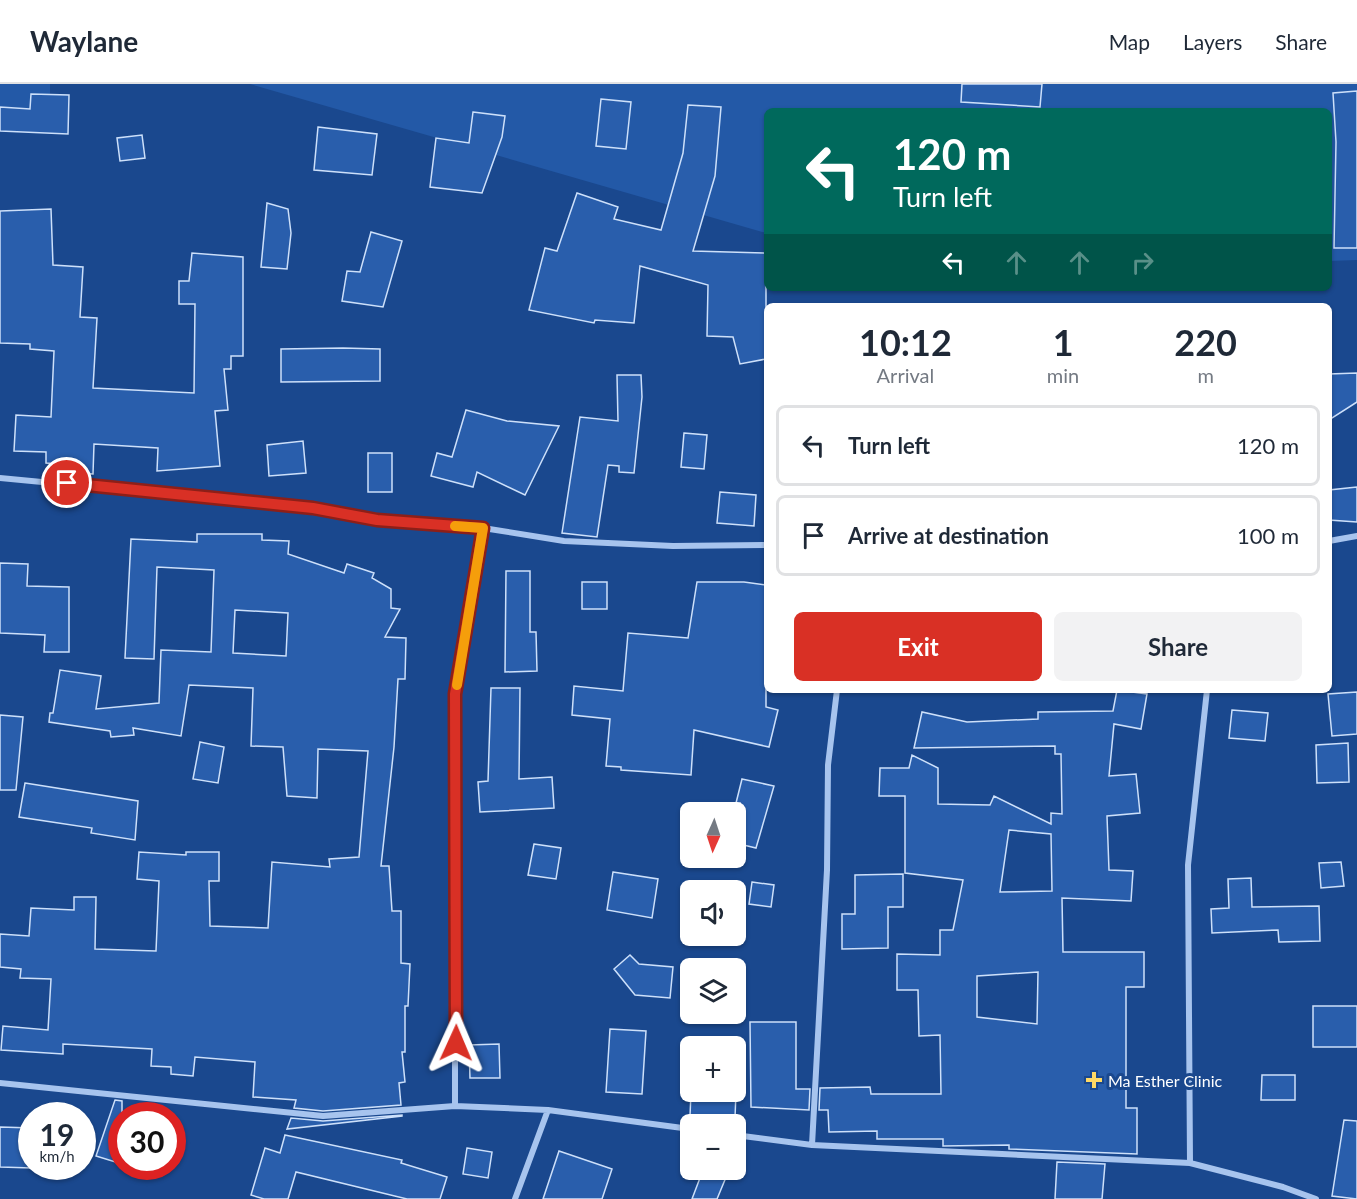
<!DOCTYPE html>
<meta charset="utf-8">
<style>
body{margin:0;font-family:Lato,sans-serif;background:#f2f2f3;color:#1f2937;height:100vh;display:flex;flex-direction:column;font-size:22px;white-space:nowrap}
*{box-sizing:border-box;margin:0}
p{font-size:20px;color:#747a83}
.icon{flex:none;width:33px;height:33px;fill:none;stroke:currentColor;stroke-width:2;stroke-linecap:round;stroke-linejoin:round}
.map{position:relative;flex:1;overflow:hidden}
.panel{position:absolute;left:764px;top:219px;width:568px;height:390px;display:flex;flex-direction:column;background:#fff;border-radius:9px;box-shadow:0 2px 4px #0004}
.panel>*{flex:none}
.guide{position:absolute;left:764px;top:24px;width:568px;height:183px;border-radius:9px;box-shadow:0 2px 4px #0004;background:#00695c;color:#fff;overflow:hidden}
.needle{width:39px;rotate:183deg}
.buttons{position:absolute;left:680px;top:718px;display:grid;gap:12px}
.buttons a{display:grid;place-items:center;width:66px;height:66px;border-radius:9px;background:#fff;box-shadow:0 2px 4px #0004;font-size:30px}
.speed{position:absolute;left:18px;top:1018px;display:flex;gap:12px;font-size:30px;font-weight:700;text-align:center}
.speed>*{display:grid;place-content:center;width:78px;height:78px;border-radius:50%;background:#fff;box-shadow:0 2px 4px #0004;line-height:1}
.speed small{font-size:15px;font-weight:400}
.speed .limit{border:9px solid #d22;background:#fff;color:#111}
.pin{position:absolute;display:grid;place-items:center;width:51px;height:51px;color:#fff;margin:-26px;border:3px solid #fff;border-radius:50%;box-shadow:0 2px 6px #0007}
.me{position:absolute;width:66px;margin:-33px;rotate:1deg;stroke-linejoin:round;filter:drop-shadow(0 0 4px #0008)}
.turn{display:flex;align-items:center;gap:21px;height:126px;padding:0 30px;font-size:27px}
.turn .icon{width:78px;height:78px;stroke-width:2.5}
.turn b{display:block;font-size:42px;line-height:51px}
.lanes{display:flex;align-items:center;height:57px;padding:0 30px;background:#0003;justify-content:center;gap:30px;direction:ltr}
.lanes .off{opacity:.35}
.eta{display:flex;justify-content:space-evenly;align-items:center;height:102px;text-align:center}
.eta b{font-size:36px;font-weight:700;line-height:42px}
.button{display:flex;gap:12px;margin-top:auto;padding:12px 30px}
.button a{flex:1;height:69px;border-radius:9px;background:#d93025;color:#fff;font-size:24px;font-weight:700;line-height:69px;text-align:center}
.button a+a{background:#f2f2f3;color:#1f2937}
ul{padding:0;list-style:none}
li{display:flex;align-items:center;gap:18px;height:81px;margin:0 12px 9px;padding:0 18px;border:3px solid #e0e1e3;border-radius:9px}
li div{flex:1}
li b{display:block;font-size:22px}
li em{font-style:normal}
header{display:flex;align-items:center;gap:36px;box-sizing:border-box;height:84px;padding:0 30px;background:#fff;border-bottom:2px solid #e0e1e3}
header strong{font-size:28px}
nav{display:flex;gap:33px;margin-inline-start:auto;font-size:21px}
.map>svg:first-child{display:block}
.green{fill:#2359a7}
.building{fill:#295eac;stroke:#cde0fa;stroke-width:1.5;fill-rule:evenodd}
.lines{fill:none;stroke-linecap:round;stroke-linejoin:round}
.minor{stroke:#a7c4ee;stroke-width:6}
.route-casing{stroke:#8d1f18;stroke-width:15}
.route{stroke:#d93025;stroke-width:10}
.slow{stroke:#f59e0b;stroke-width:10}
.poi-dot{fill:#ffd964;stroke:#1a488e;stroke-width:2}
.labels{text-anchor:middle;dominant-baseline:central;stroke-width:6;stroke-linejoin:round;paint-order:stroke}
.poi-label{font-size:16px;fill:#fff;stroke:#1a488e;text-anchor:start}
</style>
<header>
<strong>Waylane</strong>
<nav><a>Map</a><a>Layers</a><a>Share</a></nav>
</header>
<div class="map">
<svg width="1357" height="1115" viewBox="0 0 1357 1115">
<rect width="100%" height="100%" fill="#1a488e"/>
<!-- green -->
<path class="green" d="M0 0H50V15L0 42Z
M250 0H1357V176L1329 177V27H766V149Z"/>
<!-- building -->
<path class="building" d="M962 0H1042L1040 23 961 18Z
M1357 7V164H1334L1336 58 1333 9Z
M31 10 69 11 68 50 0 47V23L30 25Z
M601 15 631 18 626 65 596 62Z
M688 21 721 23 715 92 693 167 766 169V275L740 280 733 253 707 252 708 201 640 182 634 239 595 236 594 239 529 226 545 164 557 167 577 109 618 123 614 135 661 146 683 69Z
M473 28 505 32 502 53 482 109 430 103 436 54 469 59Z
M318 43 377 50 372 91 314 86Z
M142 51 145 74 120 77 117 54Z
M267 119 288 125 291 149 287 185 261 183Z
M51 125 53 181 83 183 80 233 97 234 93 304 194 309 195 220H179V197H189L192 169 243 173V272H231V285H224L228 326 215 327 220 382 157 387 158 364 94 360 93 390 57 388 58 380 46 379V368L14 367 16 331 51 333 54 267 30 265V260L0 259V127Z
M371 148 402 157 383 223 342 217 347 187 360 188Z
M343 264 380 265V297L281 298V265Z
M1357 289V318L1329 336V290Z
M617 291H641L642 313 634 389 619 388V382L608 381 597 453 562 449 580 333 618 337Z
M466 326 507 337 559 342 525 411 477 388 473 403 431 392 437 369 452 373Z
M684 349 707 351 704 385 681 383Z
M303 357 306 389 269 392 267 361Z
M368 369H392V408H368Z
M1357 403V438L1329 436V406Z
M720 408 756 411 754 442 717 439Z
M197 450H262V456L289 457 288 470 344 489 347 480 374 489 372 494 391 505V524L400 525 385 553 406 554 405 595H398L394 663 381 782H389L392 827H401V879L410 880 408 922H405V968H402L405 998 399 999 401 1021 323 1027 294 1024 296 1016 253 1013 255 978 195 973 193 992 171 990V983L151 982 152 965 63 960V970L1 966 3 942 48 946 51 895 20 894 21 885 0 883V850L29 852 31 824 74 826V813H96L95 865 156 867 159 797 137 795 139 768 186 771V768H219V797H209L210 842 268 844 272 778 330 783 329 775 359 773 368 667 318 665 317 714 287 712 283 663 251 662 253 604 189 601 181 652 133 644 134 651 111 653 110 647 49 638 50 629H53L60 586 101 592 96 625 159 619 161 566 211 568 214 486 157 483 154 575 125 574 131 455 197 458ZM235 526 288 529 286 572 233 569Z
M0 479 28 480 27 502 69 503V568H44L45 551 0 549Z
M506 487H530V548H536L537 587 505 588Z
M582 498H607V525H582Z
M697 498H744L766 501V623L778 626 769 663 694 646 691 691 621 686V683L606 682 610 635 572 631 574 602 623 607 628 549 688 554Z
M491 604H520L519 695 552 693 554 724 480 728 478 698 488 697Z
M1117 606 1147 610 1141 645 1114 640 1109 692 1136 690 1140 729 1107 732 1109 786 1133 787 1131 817 1062 814 1063 868H1144V903H1126V1024H1137V1070L1009 1065V1061L943 1062V1055H877V1047L829 1048 828 1026H819L820 1004 870 1003 871 1010H941L940 951 919 952 918 906H897V870L940 871V846H953L963 796 905 789V712H879L880 684H909L912 671 938 684V720L990 721 994 712 1051 740V729L1062 730 1061 670H1055V662L914 664 922 628 967 638 1038 635V628L1113 627ZM1009 746 1051 750 1052 807 1000 808ZM1038 888 1037 940 977 933V892Z
M1357 608V650L1332 652 1328 610Z
M1232 626 1268 629 1265 657 1229 654Z
M0 631 23 633 16 706H0Z
M200 658 224 663 218 699 193 695Z
M1348 659 1349 698 1317 699 1316 661Z
M742 695 774 702 756 764 735 759V741L740 719H736Z
M25 699 138 717 135 756 91 749 92 744 19 733Z
M534 760 561 764 556 795 528 791Z
M1341 778 1344 802 1321 804 1319 779Z
M613 788 658 795 652 834 607 826Z
M903 790V823H888V864L842 865V830H855V791Z
M1251 794 1252 823 1319 822 1320 857 1279 858 1278 846 1212 849 1211 825 1229 824 1228 795Z
M752 798 774 801 771 823 749 820Z
M630 871 639 880 673 883 670 914 635 911 614 885Z
M1313 922H1357V963H1313Z
M750 938H796V1005H810L809 1026 751 1023Z
M610 945 646 947 642 1010 606 1008Z
M499 960 500 994H470L469 961Z
M1262 991H1295V1016H1261Z
M691 1008H736L735 1034 690 1032Z
M115 1016 122 1017V1080L96 1072Z
M402 1031V1032L287 1045 291 1034 323 1037Z
M1344 1036 1357 1037V1115L1332 1112Z
M0 1043 32 1044V1084L0 1083Z
M285 1051 402 1076 401 1079 447 1093 440 1115H407L296 1088 288 1115H264L251 1111 265 1064 280 1069Z
M467 1064 492 1068 488 1094 463 1090Z
M559 1067 612 1085 602 1115H543Z
M1057 1078 1105 1080 1102 1115H1055Z
M703 1086H729L717 1115H692Z"/>
<g class="lines">
<!-- minor -->
<path class="minor" d="M0 394 313 424 377 436 483 444 564 457 673 462 766 461
M1329 457 1357 452
M0 999 323 1032 455 1022 548 1026 690 1045
M455 1022V610L483 444
M735 1051 812 1061 1190 1079 1283 1103 1316 1115
M812 1061 827 786 828 681 837 606
M1190 1079 1188 781 1207 606
M515 1115 548 1026"/>
</g>
<g class="lines">
<!-- route casing -->
<g class="route-casing">
<path id="route" d="M67 399 313 424 377 436 483 444 455 610 456 959"/>
</g>
<!-- route -->
<use href="#route" class="route"/>
<!-- slow -->
<path class="slow" d="M455 442 483 444 457 601"/>
</g>
<!-- markers -->
<path class="poi-dot" d="M1091 987h6v6h6v6h-6v6h-6v-6h-6v-6h6z"/>
<g class="labels">
<!-- poi labels -->
<g class="poi-label">
<text x="1108" y="996">Ma Esther Clinic</text>
</g>
</g>
</svg>
<div class="buttons">
<a><svg class="needle" viewBox="-14 -14 28 28"><path d="M0-13l5 13h-10z" fill="#e53935"/><path d="M0 13l5-13h-10z" fill="#747a83"/></svg></a>
<a><svg class="icon" aria-label="sound" viewBox="0 0 24 24"><path d="M4 9h4l5-4v14l-5-4H4zM17 9q2 3 0 6"/></svg></a>
<a><svg class="icon" aria-label="layers" viewBox="0 0 24 24"><path d="M12 4l9 5-9 5-9-5zM3 14l9 5 9-5"/></svg></a>
<a>+</a>
<a>−</a>
</div>
<div class="speed"><div>19<small>km/h</small></div><div class="limit">30</div></div>
<div class="pin" style="left:67px;top:399px;background:#d93025"><svg class="icon" aria-label="arrive" viewBox="0 0 24 24"><path d="M6 21V4h12l-3 4 3 4H6"/></svg></div>
<svg class="me" style="left:456px;top:959px" viewBox="-20 -20 40 40"><path d="M0-17L14 15 0 8-14 15z" fill="#d93025" stroke="#fff" stroke-width="4"/></svg>
<div class="guide">
<div class="turn"><svg class="icon" aria-label="left" viewBox="0 0 24 24"><path d="M17 20v-9H6M10 6l-5 5 5 5"/></svg><div><b>120 m</b>Turn left</div></div>
<div class="lanes"><svg class="icon" aria-label="left" viewBox="0 0 24 24"><path d="M17 20v-9H6M10 6l-5 5 5 5"/></svg><svg class="icon off" aria-label="ahead" viewBox="0 0 24 24"><path d="M12 20V5M6 11l6-6 6 6"/></svg><svg class="icon off" aria-label="ahead" viewBox="0 0 24 24"><path d="M12 20V5M6 11l6-6 6 6"/></svg><svg class="icon off" aria-label="right" viewBox="0 0 24 24"><path d="M7 20v-9h11M14 6l5 5-5 5"/></svg></div>
</div>
<section class="panel">
<div class="eta">
<div><b>10:12</b><p>Arrival</p></div>
<div><b>1</b><p>min</p></div>
<div><b>220</b><p>m</p></div>
</div>
<ul>
<li><svg class="icon" aria-label="left" viewBox="0 0 24 24"><path d="M17 20v-9H6M10 6l-5 5 5 5"/></svg><div><b>Turn left</b></div><em>120 m</em></li>
<li><svg class="icon" aria-label="arrive" viewBox="0 0 24 24"><path d="M6 21V4h12l-3 4 3 4H6"/></svg><div><b>Arrive at destination</b></div><em>100 m</em></li>
</ul>
<div class="button"><a>Exit</a><a>Share</a></div>
</section>
</div>
